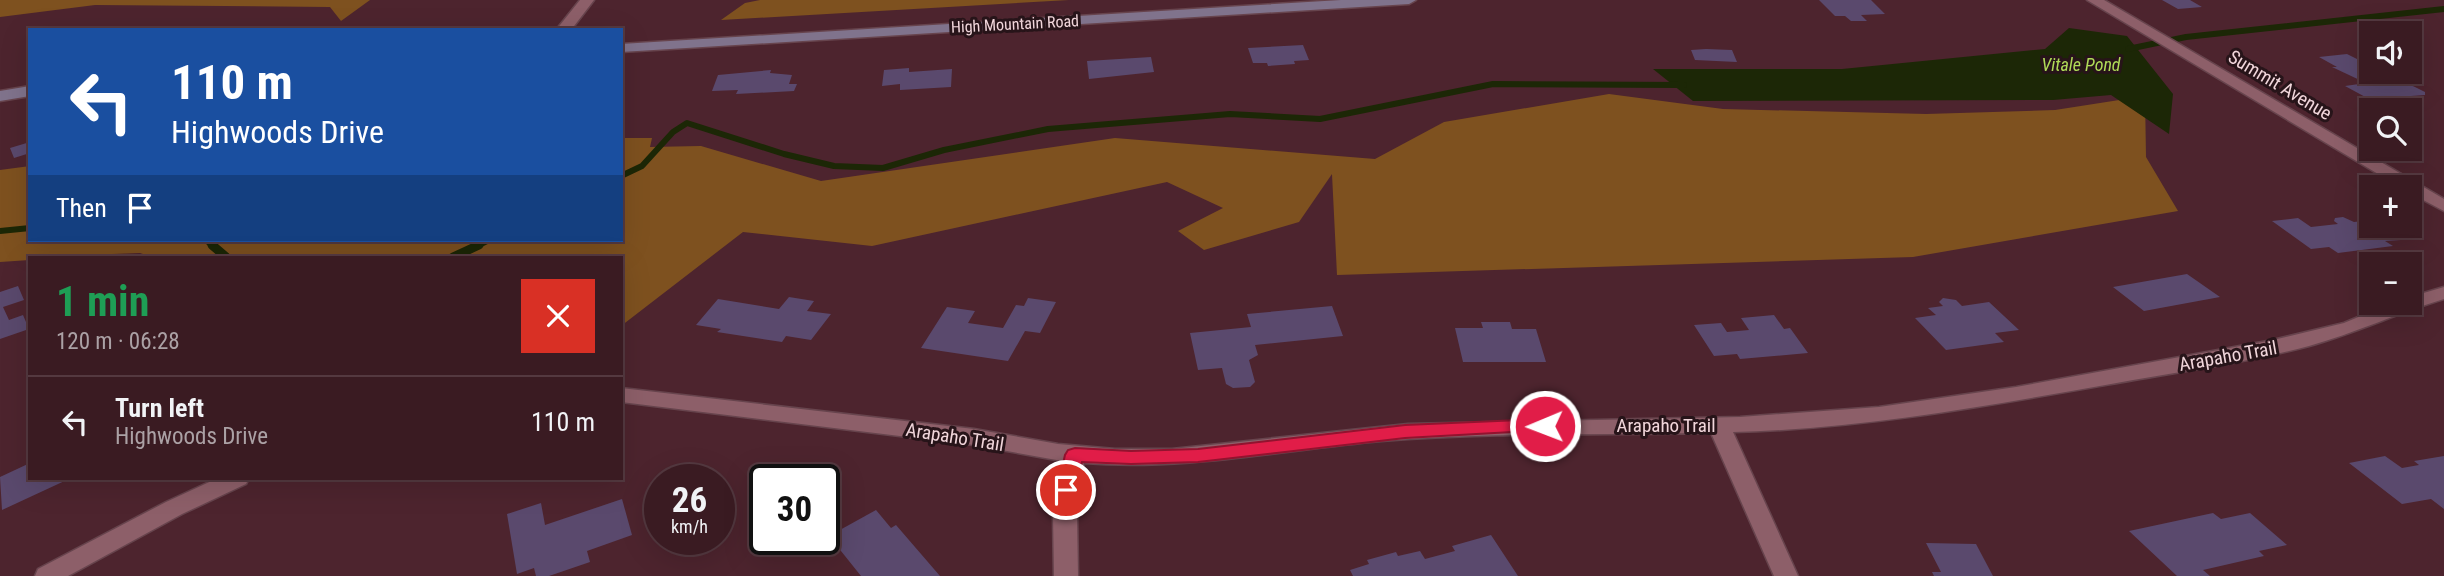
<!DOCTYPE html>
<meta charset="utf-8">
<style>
body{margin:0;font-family:"Roboto Condensed",sans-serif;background:#45282f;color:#f1f3f6;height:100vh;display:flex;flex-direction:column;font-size:26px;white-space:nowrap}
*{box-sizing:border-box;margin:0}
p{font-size:23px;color:#aba1a5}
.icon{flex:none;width:38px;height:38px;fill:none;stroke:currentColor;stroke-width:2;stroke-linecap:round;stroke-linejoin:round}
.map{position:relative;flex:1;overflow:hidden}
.details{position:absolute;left:28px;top:256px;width:595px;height:224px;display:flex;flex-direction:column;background:#3a1b22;border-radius:0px;box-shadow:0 7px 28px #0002,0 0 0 2px #543940}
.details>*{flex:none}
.banner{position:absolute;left:28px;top:28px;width:595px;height:214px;border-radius:0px;box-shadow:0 7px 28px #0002,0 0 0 2px #543940;background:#1a4fa0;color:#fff;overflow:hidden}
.fabs{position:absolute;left:2359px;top:21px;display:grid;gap:14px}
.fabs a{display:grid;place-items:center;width:63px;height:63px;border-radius:0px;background:#3a1b22;box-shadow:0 7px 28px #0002,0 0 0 2px #543940;font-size:35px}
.speed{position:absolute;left:644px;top:464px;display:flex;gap:14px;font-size:35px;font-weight:700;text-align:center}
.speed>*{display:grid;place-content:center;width:91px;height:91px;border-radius:50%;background:#3a1b22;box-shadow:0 7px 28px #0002,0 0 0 2px #543940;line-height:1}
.speed small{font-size:18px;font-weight:400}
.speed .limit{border:4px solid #111;border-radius:10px;background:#fff;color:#111}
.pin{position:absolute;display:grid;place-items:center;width:60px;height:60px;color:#fff;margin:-30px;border:4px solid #fff;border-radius:50%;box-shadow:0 2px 7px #0007}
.me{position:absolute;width:77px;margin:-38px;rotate:269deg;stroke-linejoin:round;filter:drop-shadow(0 0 5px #0008)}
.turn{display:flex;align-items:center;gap:24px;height:147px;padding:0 28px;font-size:32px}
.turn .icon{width:91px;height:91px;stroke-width:2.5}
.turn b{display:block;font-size:49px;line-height:60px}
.then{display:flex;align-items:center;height:66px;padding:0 28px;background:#0003;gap:14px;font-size:26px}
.round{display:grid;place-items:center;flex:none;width:74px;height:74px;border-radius:0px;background:#45282f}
.head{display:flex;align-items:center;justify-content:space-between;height:119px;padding:0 28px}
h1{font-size:42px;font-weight:700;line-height:52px;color:#1e9e55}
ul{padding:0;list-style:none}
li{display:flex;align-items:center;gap:21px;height:91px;padding:0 28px;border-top:2px solid #543940}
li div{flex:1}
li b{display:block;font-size:26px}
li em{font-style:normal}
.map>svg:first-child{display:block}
.green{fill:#7e511f}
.water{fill:#1c2706}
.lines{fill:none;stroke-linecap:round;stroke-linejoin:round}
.stream-far1{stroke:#1c2706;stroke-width:6}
.stream{stroke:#1c2706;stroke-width:9}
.building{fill:#5a496d}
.minor-casing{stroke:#67444d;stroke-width:3}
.tertiary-casing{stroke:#67444d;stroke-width:3}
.secondary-casing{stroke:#67444d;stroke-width:3}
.minor{fill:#8d5f69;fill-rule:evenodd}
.tertiary{fill:#8d5f69;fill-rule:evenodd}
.secondary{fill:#80738c;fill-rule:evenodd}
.route{fill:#e11d48;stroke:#92132f;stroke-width:2}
.labels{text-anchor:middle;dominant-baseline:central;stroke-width:6;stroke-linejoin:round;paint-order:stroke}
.far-street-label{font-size:16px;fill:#f1d6db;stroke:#271419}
.far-water-label{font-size:18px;font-style:italic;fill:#b0dc58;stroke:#271419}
.street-label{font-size:19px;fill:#f1d6db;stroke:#271419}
</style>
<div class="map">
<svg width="2444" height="576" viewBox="0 0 2444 576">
<rect width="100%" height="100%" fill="#4d242e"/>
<!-- green -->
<path class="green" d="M0 0H370L341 21 330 7 95 5 0 17Z
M760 0H1069L721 20 745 3Z
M1609 94 1723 109 1926 114 2055 110 2145 96 2146 157 2178 211 1913 257 1337 275 1332 174 1299 222 1204 250 1178 231 1223 208 1167 182 872 246 743 232 621 326V257H152L140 253 30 257V260L0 262V170L30 166V240H621V138H652L650 147 701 146 821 181 1115 138 1375 159 1444 122Z"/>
<!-- water -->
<path class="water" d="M2069 28 2127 36 2173 94 2169 134 2111 95 2053 100 1693 101 1653 69H1842L2045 49Z"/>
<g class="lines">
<!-- stream-far1 -->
<path class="stream-far1" d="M2128 49 2186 37 2444 9
M621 176 642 166 673 132 687 123 784 154 834 166 883 168 944 150 1048 129 1230 114 1320 119 1493 84 1684 85
M0 231 30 228
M206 240 214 247
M475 247 489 240"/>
<!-- stream -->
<path class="stream" d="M212 245 226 257
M453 257 479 245"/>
</g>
<!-- building -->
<path class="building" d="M1819 0H1871L1885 14 1861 15 1867 21H1851L1845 16H1835Z
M2162 0H2190L2202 7 2178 9Z
M1303 45 1309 60 1294 61 1295 64 1268 66 1267 63H1253L1248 48Z
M1706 49 1732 50 1737 62 1695 60 1691 50Z
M2347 54 2371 66V72H2381L2415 87 2425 92V95L2369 99 2345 86 2366 83 2332 67H2337L2319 57Z
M1151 57 1154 72 1089 79 1087 61Z
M909 68V72L952 69 951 87 900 90V84L882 86 884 70Z
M771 70 770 73 792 75 789 84H797L794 91 736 94 738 90 712 91 718 75Z
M30 142V153L14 158 10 148Z
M2343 217 2354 222 2371 220V226H2380L2401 240 2385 241 2393 246 2338 253 2329 247 2311 249 2272 221 2298 218 2311 227 2338 224 2334 221 2335 218Z
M2187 274 2220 297 2144 311 2113 287Z
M18 286 24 300 3 307 9 320 23 315 29 329 0 339V292Z
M789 297 814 301 807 311 831 314 811 340 786 336 782 342 717 332 721 329 696 325 718 299 779 309Z
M1028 298 1056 302 1040 333 1025 331 1008 361 921 348 947 307 975 311 968 323 1003 328 1016 305 1024 306Z
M1943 298 1956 300 1962 306 1989 302 2019 330 1995 333 2004 342 1946 350 1915 318 1936 315 1928 308 1943 306 1939 302Z
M1332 306 1343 336 1255 345 1258 355 1249 360 1255 382 1250 387 1233 388 1226 384 1222 368 1198 370 1190 333 1251 327 1247 314Z
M1774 315 1784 329 1790 328 1808 353 1740 359 1737 354 1714 356 1694 325 1721 323 1727 332 1749 330 1741 318Z
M1481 322H1510L1512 329H1536L1546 362H1463L1455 328H1483Z
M2385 456 2402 468 2419 465 2414 461 2444 456V509L2431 499 2402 504 2349 463Z
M30 463V478H71L2 510 0 477Z
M622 499 632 535 587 551 590 562 549 576H536L534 568 517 574 507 514 541 503 545 525Z
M876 510 891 528 896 525 940 576H861L829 536Z
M2213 513 2221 519 2250 513 2287 545 2259 551 2264 556 2203 570 2210 576H2177L2129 531Z
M1491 535 1518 576H1353L1350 570 1369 564 1367 560 1396 552 1398 556 1420 551 1425 559 1455 551 1452 546Z
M1926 543 1976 544 1993 576H1934L1932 572H1941Z"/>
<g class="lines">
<!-- minor casing -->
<g class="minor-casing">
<path id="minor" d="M580 0H594L571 30H556Z
M2444 287V299C2398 313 2355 333 2309 346 2245 363 2177 372 2111 384 1986 406 1861 429 1733 432L1798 576H1774L1711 433C1601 435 1491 432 1381 441 1282 450 1185 471 1084 463L1077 515 1078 576H1054L1053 515 1062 461 974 445 621 402V388L974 429 1058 444 1115 449H1172L1408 424 1740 417 1879 407 2016 387 2273 340 2344 323 2392 303H2410V297Z
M218 478H249L246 484 182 514 68 576H35L38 569 166 502Z"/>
</g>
<!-- tertiary casing -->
<g class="tertiary-casing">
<path id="tertiary" d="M2087 0H2104L2444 199V211L2410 193V187H2400Z"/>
</g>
<!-- secondary casing -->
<g class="secondary-casing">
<path id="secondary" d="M1341 0H1416L1409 4 621 52V44Z
M30 86V96L0 101V91Z"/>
</g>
<!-- minor -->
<use href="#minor" class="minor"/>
<!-- tertiary -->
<use href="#tertiary" class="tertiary"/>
<!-- secondary -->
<use href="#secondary" class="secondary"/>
</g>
<!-- route -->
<path class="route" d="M1545 419 1551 421 1554 426 1551 430 1405 438 1198 462 1131 464 1082 462 1073 495H1060L1057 490 1065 455 1068 450 1075 448 1131 451 1198 449 1405 425Z"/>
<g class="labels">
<!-- far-street labels -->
<g class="far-street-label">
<text transform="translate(1015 24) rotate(-3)">High Mountain Road</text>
</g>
<!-- far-water labels -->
<g class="far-water-label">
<text x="2081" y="64">Vitale Pond</text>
</g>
<!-- street labels -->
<g class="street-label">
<text transform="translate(2280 85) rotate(31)">Summit Avenue</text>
<text transform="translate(2228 356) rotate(-10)">Arapaho Trail</text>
<text x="1666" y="425">Arapaho Trail</text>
<text transform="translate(955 437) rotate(9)">Arapaho Trail</text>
</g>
</g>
</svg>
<div class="fabs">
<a><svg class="icon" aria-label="sound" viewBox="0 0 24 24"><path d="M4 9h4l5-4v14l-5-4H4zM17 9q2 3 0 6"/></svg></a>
<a><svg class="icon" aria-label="search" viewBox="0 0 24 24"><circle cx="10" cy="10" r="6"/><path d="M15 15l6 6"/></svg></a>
<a>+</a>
<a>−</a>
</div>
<div class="speed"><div>26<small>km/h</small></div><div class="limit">30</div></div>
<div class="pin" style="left:1066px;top:490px;background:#d93025"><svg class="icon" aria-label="arrive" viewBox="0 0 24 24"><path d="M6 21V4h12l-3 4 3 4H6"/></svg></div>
<svg class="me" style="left:1545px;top:426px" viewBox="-20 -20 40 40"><circle r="17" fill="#e11d48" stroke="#fff" stroke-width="3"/><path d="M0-11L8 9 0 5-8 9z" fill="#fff"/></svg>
<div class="banner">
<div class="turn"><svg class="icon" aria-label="left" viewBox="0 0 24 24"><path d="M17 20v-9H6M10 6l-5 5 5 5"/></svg><div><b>110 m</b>Highwoods Drive</div></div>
<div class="then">Then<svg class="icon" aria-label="arrive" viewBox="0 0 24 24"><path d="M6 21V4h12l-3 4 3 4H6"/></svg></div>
</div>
<section class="details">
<div class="head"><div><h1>1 min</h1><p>120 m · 06:28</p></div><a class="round" style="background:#d93025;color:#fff"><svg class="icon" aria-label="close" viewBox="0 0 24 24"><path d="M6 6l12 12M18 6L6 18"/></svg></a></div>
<ul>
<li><svg class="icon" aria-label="left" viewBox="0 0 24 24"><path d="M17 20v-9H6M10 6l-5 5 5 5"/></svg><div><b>Turn left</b><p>Highwoods Drive</p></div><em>110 m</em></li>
</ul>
</section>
</div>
